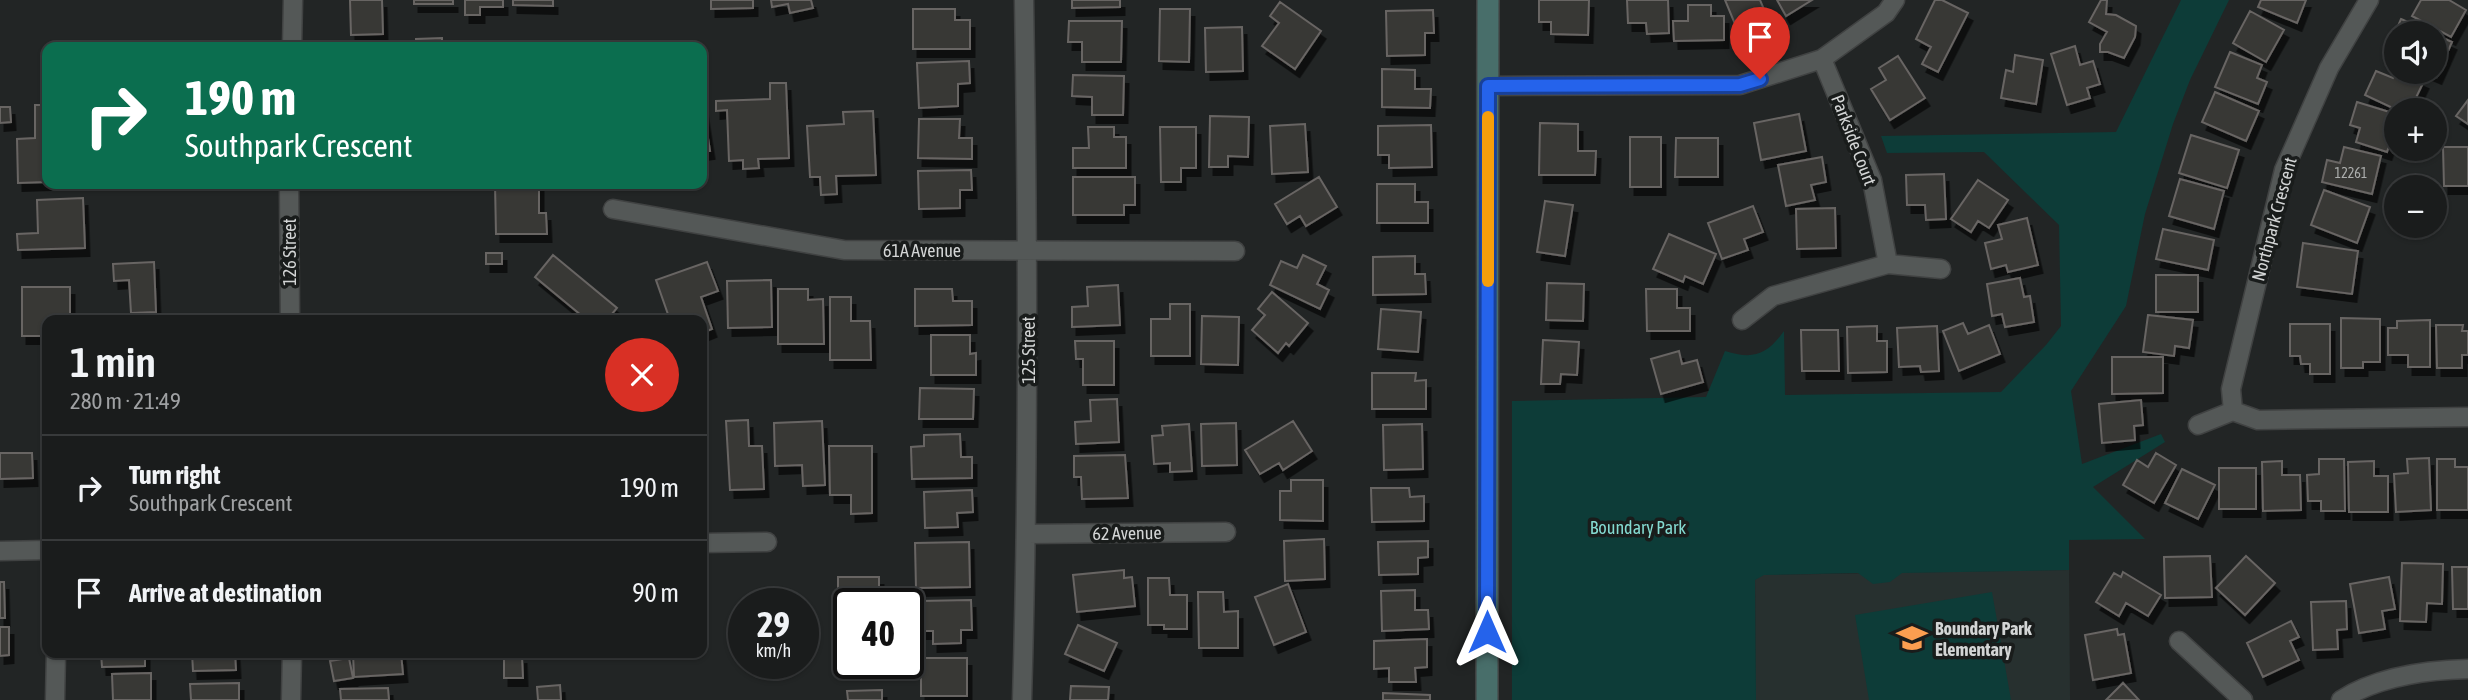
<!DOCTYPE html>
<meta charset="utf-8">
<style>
body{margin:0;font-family:"Asap Condensed",sans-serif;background:#272929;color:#f1f3f6;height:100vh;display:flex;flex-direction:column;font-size:26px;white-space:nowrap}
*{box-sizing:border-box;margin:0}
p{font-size:23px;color:#9fa1a3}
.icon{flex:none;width:38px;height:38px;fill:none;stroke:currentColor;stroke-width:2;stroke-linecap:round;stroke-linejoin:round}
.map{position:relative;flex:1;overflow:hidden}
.sheet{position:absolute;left:42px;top:315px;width:665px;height:343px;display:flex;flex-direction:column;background:#1a1c1c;border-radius:14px;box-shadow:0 2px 5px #0004,0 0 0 2px #383a3b}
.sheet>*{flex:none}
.guide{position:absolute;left:42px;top:42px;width:665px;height:147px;border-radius:14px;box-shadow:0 2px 5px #0004,0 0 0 2px #383a3b;background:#0b6e4f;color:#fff;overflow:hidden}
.tools{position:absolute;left:2384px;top:21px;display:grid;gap:14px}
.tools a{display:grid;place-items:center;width:63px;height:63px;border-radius:50%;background:#1a1c1c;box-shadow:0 2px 5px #0004,0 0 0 2px #383a3b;font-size:35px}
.speed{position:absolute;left:728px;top:588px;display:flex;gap:14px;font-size:35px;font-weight:700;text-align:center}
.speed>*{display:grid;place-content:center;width:91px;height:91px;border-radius:50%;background:#1a1c1c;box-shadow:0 2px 5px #0004,0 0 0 2px #383a3b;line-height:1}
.speed small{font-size:18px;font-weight:400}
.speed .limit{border:4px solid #111;border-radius:10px;background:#fff;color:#111}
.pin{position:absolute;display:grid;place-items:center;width:60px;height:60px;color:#fff;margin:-72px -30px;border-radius:50% 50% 50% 0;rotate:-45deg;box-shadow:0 0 7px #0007}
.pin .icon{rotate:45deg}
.me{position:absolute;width:77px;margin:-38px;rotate:0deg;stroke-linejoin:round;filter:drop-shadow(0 0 5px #0008)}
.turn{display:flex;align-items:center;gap:24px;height:147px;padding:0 28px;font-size:32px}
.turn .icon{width:91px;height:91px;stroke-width:2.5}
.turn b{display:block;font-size:49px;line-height:60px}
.round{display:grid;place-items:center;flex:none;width:74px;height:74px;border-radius:37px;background:#272929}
.summary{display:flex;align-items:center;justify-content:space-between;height:119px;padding:0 28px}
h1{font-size:42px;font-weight:600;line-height:52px}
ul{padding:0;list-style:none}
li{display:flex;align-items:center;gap:21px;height:105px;padding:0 28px;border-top:2px solid #383a3b}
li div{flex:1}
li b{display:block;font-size:26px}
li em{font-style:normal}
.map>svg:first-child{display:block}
.built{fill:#27302f}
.green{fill:#0d3c38}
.building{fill:#393736;stroke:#686563;stroke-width:2;filter:url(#shadow)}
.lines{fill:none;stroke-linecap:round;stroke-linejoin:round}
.street-casing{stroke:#404242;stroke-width:21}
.secondary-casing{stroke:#404242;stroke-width:24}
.street{stroke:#545857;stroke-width:18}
.secondary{stroke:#486e6a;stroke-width:21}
.route-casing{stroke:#184099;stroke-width:18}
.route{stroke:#2563eb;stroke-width:12}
.slow{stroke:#f59e0b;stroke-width:12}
.labels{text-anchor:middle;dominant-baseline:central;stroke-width:7;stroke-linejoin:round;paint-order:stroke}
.number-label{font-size:14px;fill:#acaead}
.street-label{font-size:18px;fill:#d3d5d5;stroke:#191c1b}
.park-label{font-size:18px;fill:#84dad1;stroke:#191c1b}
.poi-label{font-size:18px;font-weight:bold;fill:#d3d5d5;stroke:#191c1b;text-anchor:start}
</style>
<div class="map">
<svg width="2468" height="700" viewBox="0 0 2468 700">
<defs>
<filter id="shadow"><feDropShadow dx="4.5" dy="8" stdDeviation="0" flood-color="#0009"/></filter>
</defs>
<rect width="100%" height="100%" fill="#222525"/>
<!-- built -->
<path class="built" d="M2069 570 2070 700H1756L1755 575Z"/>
<!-- green -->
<path class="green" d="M2181 0H2229L2190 80 2173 124 2145 214 2126 306 2071 391 2082 464 2161 434 2165 442 2093 487 2145 539 2069 540V570L1902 573 1890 582 1873 584 1858 573 1764 575 1755 580 1756 700H1512V401L1706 397 1725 351C1753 360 1767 355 1784 331L1785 395 2001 392 2046 345 2061 326 2059 225 1984 152 1887 153 1881 136 2116 132Z
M1992 592 2011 700H1869L1855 615Z"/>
<!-- building -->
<path class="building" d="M350 0H382L383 34 351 35Z
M414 0H453V4H414Z
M465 0H503V7H480V15H465Z
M513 0H553V6L513 5Z
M711 0H753V8L711 9Z
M771 0H811L813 8 790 13 788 4 772 7Z
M1072 0H1120V7L1072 8Z
M1539 0H1589L1588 35 1551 34V22H1539Z
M1627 0H1668L1669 33 1647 34 1646 23H1628Z
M1725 0H1760L1772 28 1742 41Z
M1777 0H1812L1786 16Z
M1935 0H1942L1968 13 1938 72 1922 64 1931 47 1916 39Z
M2101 0H2107L2106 14 2116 15 2136 26 2135 37 2124 58 2108 52H2100V44L2107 32 2089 22Z
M2261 0H2306L2297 23 2258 7Z
M2421 0H2449L2466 10 2451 37 2412 16Z
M1280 2 1321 31 1295 69 1262 46 1279 23 1270 16Z
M1688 5H1711V16H1724V40L1674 41 1673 21H1688Z
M913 9H955V20H970V49H913Z
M1160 9H1190L1189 62 1159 61Z
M1433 10 1434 33H1425V55L1387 56 1386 11Z
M2250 11 2284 30 2266 62 2233 43Z
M2401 19 2433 33 2394 35Z
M1069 21H1122L1121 62H1082V42H1068Z
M1242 27 1243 71 1206 72 1205 28Z
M2434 34 2452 42 2437 76 2428 72H2434Z
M442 38V47H416V39Z
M2075 46 2080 65 2093 61 2100 84 2087 88 2090 98 2067 105 2051 54Z
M2230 52 2262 65 2257 78 2267 82 2258 104 2215 87Z
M2015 55 2043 60 2036 104 2001 98 2006 70 2013 72Z
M1898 56 1925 98 1890 120 1871 89 1886 80 1879 68Z
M969 61 970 83 958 84V106L919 108 917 63Z
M1382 69 1415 70V89H1431L1430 108 1382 107Z
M2376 71 2393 78 2396 72H2404L2424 81 2410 110H2397L2365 95Z
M1073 75 1124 76 1123 115H1092V97L1072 96Z
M770 83H786L789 158 758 159 759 168 743 169V160L729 161 727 110 716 111V101L770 99Z
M2215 92 2259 111 2246 141 2202 122Z
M2468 100V124L2456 116Z
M702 101 710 151 702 152Z
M2357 102 2396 114V124L2387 152 2356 142 2360 128 2350 125Z
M35 105H47V182L18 183 17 139 35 138Z
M0 107H10L11 122 0 123Z
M873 111 876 175 836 176 837 194 821 195 820 177H810L807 126 844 124 843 112Z
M1799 114 1806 151 1761 160 1754 123Z
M1210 116 1249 117 1248 157 1228 156V167H1209Z
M919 119H960L959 138H972V159L918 158Z
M1540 123 1578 124V151H1596L1595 175H1539Z
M1305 124 1308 172 1272 174 1270 126Z
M1431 125 1432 167 1389 168V155H1378V126Z
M1088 127H1114V137H1126V168H1073V148H1089Z
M1160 127H1196V168H1181V182H1161Z
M2191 135 2239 150 2227 188 2179 173Z
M1630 137H1661V187H1630Z
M1676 138H1718V177H1675Z
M2344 147 2381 156 2372 194 2322 182 2327 160 2340 163Z
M2443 147H2468V186H2444Z
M1822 157 1826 182 1811 185 1815 200 1786 206 1778 165Z
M971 170 972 190H960V208L919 209 918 171Z
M1944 174 1946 219 1926 220 1925 205H1907L1906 175Z
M1073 177H1135V205H1124V215H1073Z
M1319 177 1337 207 1306 226 1300 216 1287 224 1275 204Z
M2180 179 2224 191 2214 229 2169 216Z
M1978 180 2008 200 1989 228 1978 221 1971 232 1951 219Z
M495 184H539V213H546L547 234H496Z
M1377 184H1415V202H1428V223H1377Z
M2324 190 2370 207 2357 243 2311 225Z
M83 198 85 248 18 250 17 234 38 233 37 200Z
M1545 201 1573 205 1565 256 1537 252Z
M1753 206 1763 232 1744 239 1748 250 1722 259 1708 223Z
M1835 208 1836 248 1797 249 1796 209Z
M2027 218 2038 265 2008 272 2006 265 1991 269 1985 243 2002 239 1998 225Z
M2163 229 2214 240 2208 270 2156 259Z
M1669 234 1716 254 1703 284 1685 276 1683 282 1653 269Z
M2303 243 2358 251 2352 294 2297 287Z
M486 253H502V264H486Z
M553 255 617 308 607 320H587L535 277Z
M1303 255 1326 266 1317 284 1329 290 1320 309 1270 285 1281 261 1297 268Z
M1415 256V274H1425L1426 294 1373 295V257Z
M154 262 156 312 131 313 129 280 114 281 113 264Z
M707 262 718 291 701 297 712 329 702 333V320H670L656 280Z
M2156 275H2198V312H2156Z
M2020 278 2024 297 2030 296 2034 322 2005 327 2002 314 1992 316 1987 284Z
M771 280 772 327 728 328 727 281Z
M1547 283 1584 284 1583 321 1546 320Z
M1118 285 1120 325 1072 327V307L1088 306 1087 287Z
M22 287H70V320H47V336H22Z
M778 289H808V300L823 299 824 344H778Z
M915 289H952L953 301H972V325L915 326Z
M1646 289H1677V308H1690V331H1647Z
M1272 292 1308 323 1289 346 1286 343 1278 353 1252 330 1265 315 1258 309Z
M830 297H851V321H870L871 360H830Z
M1170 304H1190V356H1151V319H1170Z
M1381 309 1421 312 1418 352 1378 349Z
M2148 315 2193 320 2189 348 2175 346 2174 356 2143 352Z
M1202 316 1239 317 1238 365 1201 364Z
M2341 318 2380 319V362H2363V368H2341Z
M2430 320V367H2408V355H2388V328H2397V321Z
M1963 323 1968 334 1989 325 2000 354 1959 371 1943 331Z
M2290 324H2330V374H2310V364H2301L2300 356H2290Z
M2436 325H2463L2462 331H2468V355H2462V368H2437Z
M1877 326V341H1887V372L1848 373 1847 327Z
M1937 326 1939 371 1921 372 1920 366 1899 367 1897 328Z
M1801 330H1838L1839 371H1802Z
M931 335H970V354L976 353V375H931Z
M1543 340 1579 342 1577 375 1561 374 1560 384H1541Z
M1075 341H1114V385H1083V359H1076Z
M1679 351 1682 364 1697 360 1703 382 1661 394 1651 359Z
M2112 357H2163V393L2112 394Z
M1372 373H1416L1415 381 1426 380V409H1372Z
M920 388 974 389 973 419H919Z
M1117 399 1119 442 1076 444 1075 422 1091 421 1090 400Z
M2141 400 2143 425 2134 426 2135 440 2102 443 2099 404Z
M748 420 749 446H762L764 489 730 490 726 421Z
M822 421 825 485 803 486 802 465 775 466 774 423Z
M1293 421 1312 451 1283 470 1279 463 1260 474 1245 450Z
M1236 423 1237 465 1202 466 1201 424Z
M1189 424 1192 471 1170 472V463L1154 464 1152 436 1163 435 1162 426Z
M1422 424 1423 469 1384 470 1383 425Z
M960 434 961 457H972V478L912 479 911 447 924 446V435Z
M829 446H872V513L851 514V495H830Z
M0 453H32L33 478 0 479Z
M2156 453 2176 465 2154 503 2123 485 2137 460 2148 467Z
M1125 455 1128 498 1082 499 1081 477H1074V456Z
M2429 458 2431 510 2396 512 2394 474 2408 473 2407 459Z
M2319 459H2344L2345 511H2321V501H2308L2307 475 2319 474Z
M2437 459H2455V467H2468V510H2437Z
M2282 461V475H2300L2301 510 2263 511 2262 462Z
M2374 461V476H2388V512H2349L2348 462Z
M2219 468H2256V509H2219Z
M2182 469 2215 485 2198 519 2165 503Z
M1291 480H1323V521L1280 520V491H1291Z
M1371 488H1409L1410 497 1424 496V521L1372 522Z
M972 490 973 512 957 513 958 527 925 528 924 492Z
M1324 539 1325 579 1285 581 1284 541Z
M1428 541V557L1418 558V574L1379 575 1378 542Z
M969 542 970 587 916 588 915 543Z
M2210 556 2212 597 2165 598 2164 557Z
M2246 556 2275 583 2245 615 2216 588Z
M2402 563 2443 564 2442 604 2427 603 2426 622 2400 621Z
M2452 567H2468V609H2453Z
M1124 570V578L1132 577 1135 606 1077 612 1073 575Z
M2123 572 2161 595 2148 616 2126 603 2119 616 2096 602 2114 573 2121 577Z
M838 577H879V604L838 603Z
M2389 577 2395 609 2382 611 2385 629 2359 633 2350 584Z
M1148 578H1169L1170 595H1187V629H1164V625H1148Z
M0 582H4L5 618H0Z
M1288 584 1306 632 1274 645 1255 597Z
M1415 590V610H1428L1429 629 1382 631 1381 591Z
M1198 592H1223L1224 612 1238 611V648H1199Z
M971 600 972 630H961V643L933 644V631H919V601Z
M2346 601 2347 629 2337 630 2338 649 2313 650 2311 602Z
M2291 621 2299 637 2290 641 2299 660 2263 677 2247 643Z
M1078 625 1117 643 1104 671 1065 654Z
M0 627H9V655L0 656Z
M2117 629 2118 635 2124 634 2131 673 2093 680 2085 635Z
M1427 639V667L1415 668 1416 682H1389V668L1374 669V641Z
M101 653H145V666L102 667Z
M192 653H235L236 670 193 671Z
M353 653H401L403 674 354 677Z
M522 656 523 678H504V657Z
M349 658 353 678 334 681 330 661Z
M921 658H967V696H921Z
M151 673V700H113L112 674Z
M239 683V700H191L190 684Z
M2123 683 2139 700H2106Z
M560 685 561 700H538L537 687Z
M1071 686 1109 687 1108 700H1070Z
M388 688 389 700H341L340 689Z
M882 690V700H848L847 691Z
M1383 693 1430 695V700H1383Z"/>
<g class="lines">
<!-- street casing -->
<g class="street-casing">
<path id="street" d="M2369 0 2329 68 2284 170 2231 389 2233 411 2258 420 2468 417
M292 47 293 0
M1822 59 1872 180 1888 264
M1487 86 1740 85 1822 59 1886 13 1895 0
M289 184 290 320
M613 209 844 250 1235 251
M1742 320 1773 296 1888 264 1941 269
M2198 425 2233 411
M1027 534 1226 532
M702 543 767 542
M0 551 47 550
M2179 641 2243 700
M55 700 56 653
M291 700 292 653
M1022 700C1029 467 1028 233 1024 0
M2341 700C2377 677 2426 670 2468 669"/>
</g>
<!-- secondary casing -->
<g class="secondary-casing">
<path id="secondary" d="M1487 700 1488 0"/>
</g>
<!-- street -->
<use href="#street" class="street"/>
<!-- secondary -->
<use href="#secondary" class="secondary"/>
</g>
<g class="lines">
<!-- route casing -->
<g class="route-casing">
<path id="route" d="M1487 632 1488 86 1740 85 1760 79"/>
</g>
<!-- route -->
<use href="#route" class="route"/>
<!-- slow -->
<path class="slow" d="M1488 117V281"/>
</g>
<!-- icons -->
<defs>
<g id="school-bare" transform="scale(2.415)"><path d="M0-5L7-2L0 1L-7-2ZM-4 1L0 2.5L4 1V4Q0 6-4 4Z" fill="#fb9e50" stroke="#191c1b" stroke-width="2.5" paint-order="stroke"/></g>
</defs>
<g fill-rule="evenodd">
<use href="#school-bare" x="1912" y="638"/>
</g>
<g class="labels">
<!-- number labels -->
<g class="number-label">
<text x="2351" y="173">12261</text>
</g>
<!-- street labels -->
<g class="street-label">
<text transform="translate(1854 140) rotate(69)">Parkside Court</text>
<text transform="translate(2274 219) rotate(-75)">Northpark Crescent</text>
<text x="922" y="250">61A Avenue</text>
<text transform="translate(289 252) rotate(-90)">126 Street</text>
<text transform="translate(1028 350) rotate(-90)">125 Street</text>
<text transform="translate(1127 533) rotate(-1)">62 Avenue</text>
</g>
<!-- park labels -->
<g class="park-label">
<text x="1638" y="527">Boundary Park</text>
</g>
<!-- poi labels -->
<g class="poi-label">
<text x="1935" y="628">Boundary Park<tspan x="1935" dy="21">Elementary</tspan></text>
</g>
</g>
</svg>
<div class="tools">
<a><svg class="icon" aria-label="sound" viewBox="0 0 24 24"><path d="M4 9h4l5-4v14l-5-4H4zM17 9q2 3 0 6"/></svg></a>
<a>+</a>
<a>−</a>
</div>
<div class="speed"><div>29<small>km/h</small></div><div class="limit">40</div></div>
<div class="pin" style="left:1760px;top:79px;background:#d93025"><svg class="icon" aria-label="arrive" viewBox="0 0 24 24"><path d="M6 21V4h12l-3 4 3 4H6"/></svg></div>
<svg class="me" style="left:1487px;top:632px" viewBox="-20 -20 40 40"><path d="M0-17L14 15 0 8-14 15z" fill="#2563eb" stroke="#fff" stroke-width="4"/></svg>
<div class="guide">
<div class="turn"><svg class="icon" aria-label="right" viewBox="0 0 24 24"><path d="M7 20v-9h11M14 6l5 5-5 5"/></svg><div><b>190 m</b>Southpark Crescent</div></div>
</div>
<section class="sheet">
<div class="summary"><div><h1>1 min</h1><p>280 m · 21:49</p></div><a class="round" style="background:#d93025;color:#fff"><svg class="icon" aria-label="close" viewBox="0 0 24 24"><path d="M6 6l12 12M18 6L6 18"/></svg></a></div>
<ul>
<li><svg class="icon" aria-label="right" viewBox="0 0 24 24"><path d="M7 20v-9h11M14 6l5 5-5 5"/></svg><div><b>Turn right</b><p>Southpark Crescent</p></div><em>190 m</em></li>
<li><svg class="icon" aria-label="arrive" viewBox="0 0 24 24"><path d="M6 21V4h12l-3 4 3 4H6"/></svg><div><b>Arrive at destination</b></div><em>90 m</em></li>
</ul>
</section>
</div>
